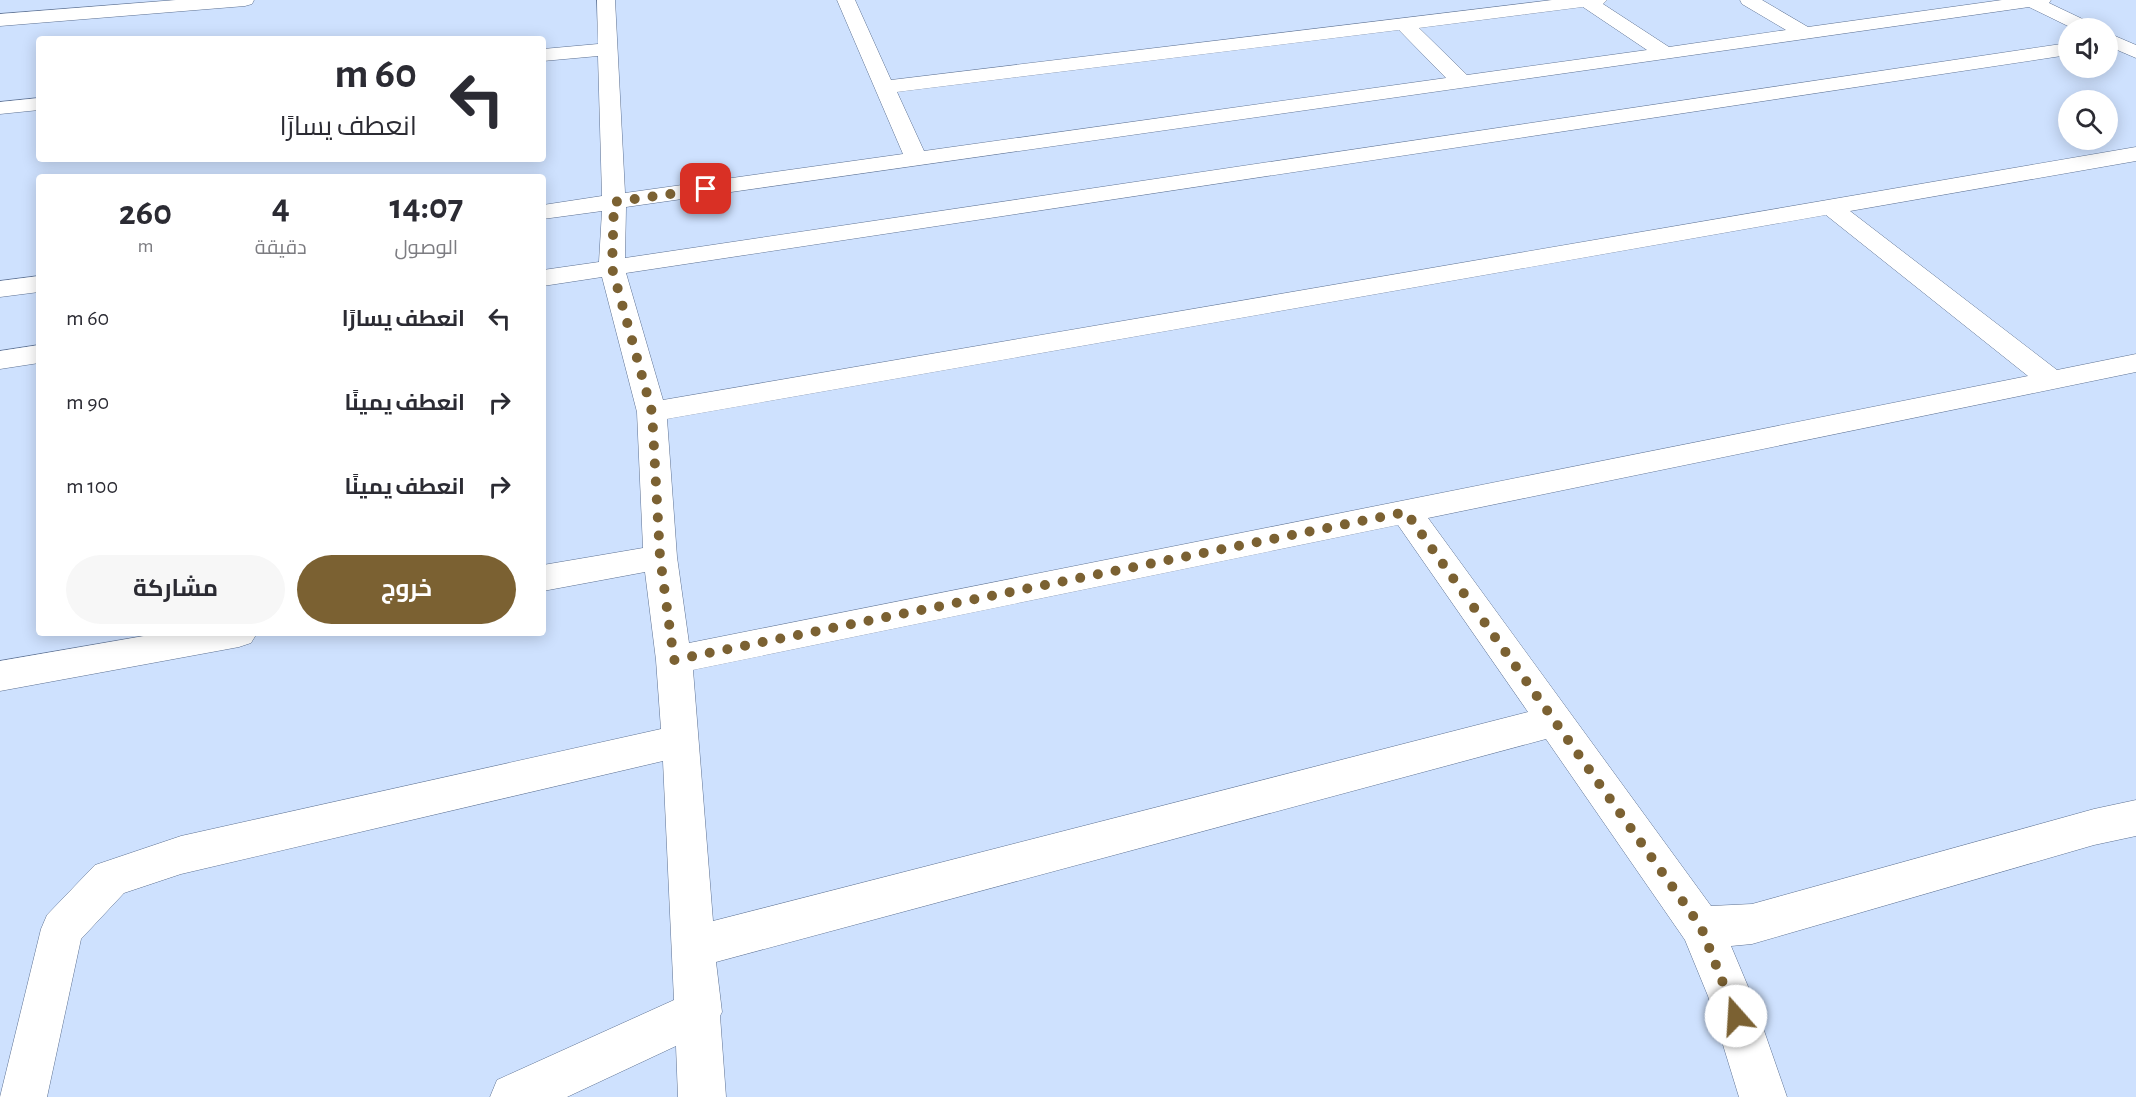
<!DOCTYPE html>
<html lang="ar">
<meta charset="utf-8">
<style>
body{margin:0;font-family:"Alegreya Sans",Cairo,sans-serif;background:#f7f7f7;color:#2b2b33;direction:rtl;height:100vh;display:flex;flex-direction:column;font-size:22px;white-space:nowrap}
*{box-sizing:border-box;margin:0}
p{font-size:20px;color:#7c7c81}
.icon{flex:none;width:33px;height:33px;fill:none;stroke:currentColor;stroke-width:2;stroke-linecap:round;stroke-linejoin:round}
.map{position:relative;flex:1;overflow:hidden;direction:ltr}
.side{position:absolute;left:36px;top:174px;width:510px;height:462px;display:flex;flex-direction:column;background:#fff;border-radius:6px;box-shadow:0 3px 15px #0003;direction:rtl}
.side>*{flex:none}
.guide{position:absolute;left:36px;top:36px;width:510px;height:126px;border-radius:6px;box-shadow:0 3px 15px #0003;direction:rtl;background:#fff;color:#2b2b33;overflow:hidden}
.tools{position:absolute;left:2058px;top:18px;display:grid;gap:12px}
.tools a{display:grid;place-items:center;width:60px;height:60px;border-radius:50%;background:#fff;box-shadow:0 3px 15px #0003;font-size:30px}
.pin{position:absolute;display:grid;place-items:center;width:51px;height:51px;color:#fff;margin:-26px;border-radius:12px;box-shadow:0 3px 9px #0006}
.me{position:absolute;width:66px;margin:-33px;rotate:341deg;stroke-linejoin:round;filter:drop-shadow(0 0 4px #0008)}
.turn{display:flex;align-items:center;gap:21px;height:126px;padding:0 30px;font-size:27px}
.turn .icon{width:78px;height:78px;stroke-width:2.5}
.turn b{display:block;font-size:42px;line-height:51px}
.eta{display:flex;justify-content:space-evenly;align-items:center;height:102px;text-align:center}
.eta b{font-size:36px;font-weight:700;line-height:42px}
.cta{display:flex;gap:12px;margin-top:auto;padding:12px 30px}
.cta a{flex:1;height:69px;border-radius:36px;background:#7b6132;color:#fff;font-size:24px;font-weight:700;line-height:69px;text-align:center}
.cta a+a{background:#f7f7f7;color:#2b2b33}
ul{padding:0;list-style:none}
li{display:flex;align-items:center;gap:18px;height:84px;padding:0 30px}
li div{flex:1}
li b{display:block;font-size:22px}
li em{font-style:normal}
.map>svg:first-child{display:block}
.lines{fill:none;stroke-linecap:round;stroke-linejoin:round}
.minor-casing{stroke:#5d7192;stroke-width:1}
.minor{fill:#fff;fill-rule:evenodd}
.route{stroke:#7b6132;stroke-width:10;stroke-dasharray:0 18}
</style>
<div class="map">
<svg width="2136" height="1097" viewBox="0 0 2136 1097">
<rect width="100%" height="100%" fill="#cee1fe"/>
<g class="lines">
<!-- minor casing -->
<g class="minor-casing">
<path id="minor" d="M176 0H254L252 4 245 6 0 26V14Z
M597 0H615L625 193 903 154 837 0H855L891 80 1552 0H1607L1603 4 1669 47 1786 30 1742 4 1740 0H1762L1808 27 2002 0H2051L2049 3 2093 24 2096 28H2072L2029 7 626 207 625 258 2068 43V55L626 273 663 400 2136 147V161L1850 211 2057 370 2136 354V372L1428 518 1711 906 1752 904 2094 809 2136 800V836L2094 845 1752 944 1731 946 1752 996 1787 1097H1739L1708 996 1685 940 1546 739 716 962 722 1012 720 1016 726 1097H678L676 1046 567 1097H490L497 1080 674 1000 663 761 181 874 124 893 81 939 47 1097H0L41 929 47 915 95 865 181 836 661 729 656 660 645 572 543 591V565L643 548 637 412 602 277 543 286V270L599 262 602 211 543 219V205L602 196 598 56 543 61V49L598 44ZM1583 7 1647 50 1467 75 1419 28ZM1399 30 1446 78 924 151 897 92ZM1826 215 2028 376 689 643 677 557 667 419ZM1398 525 1528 712 713 921 693 670Z
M2108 33 2136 45V58L2108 46Z
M39 98V110L0 114V102Z
M39 276V292L0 297V281Z
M39 345V363L0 369V351Z
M161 633H257L251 643 239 647 0 691V661Z"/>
</g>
<!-- minor -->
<use href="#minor" class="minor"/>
</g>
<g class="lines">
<!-- route -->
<path class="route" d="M706 189 614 202 612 268 652 412 660 557 674 660 1406 512 1701 927 1736 1016"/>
</g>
</svg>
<div class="tools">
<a><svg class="icon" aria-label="sound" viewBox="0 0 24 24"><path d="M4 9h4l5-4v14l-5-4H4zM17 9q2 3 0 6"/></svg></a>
<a><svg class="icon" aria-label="search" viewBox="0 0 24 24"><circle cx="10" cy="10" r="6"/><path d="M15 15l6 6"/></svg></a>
</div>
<div class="pin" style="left:706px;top:189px;background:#d93025"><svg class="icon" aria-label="arrive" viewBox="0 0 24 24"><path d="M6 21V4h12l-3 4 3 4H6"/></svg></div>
<svg class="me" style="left:1736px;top:1016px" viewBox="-20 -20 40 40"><circle r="19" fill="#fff"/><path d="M0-13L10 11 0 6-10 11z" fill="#7b6132"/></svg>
<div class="guide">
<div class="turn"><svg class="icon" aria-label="left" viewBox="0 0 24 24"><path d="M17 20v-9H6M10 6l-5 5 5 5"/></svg><div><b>60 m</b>انعطف يسارًا</div></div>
</div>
<section class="side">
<div class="eta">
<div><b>14:07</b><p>الوصول</p></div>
<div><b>4</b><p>دقيقة</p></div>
<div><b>260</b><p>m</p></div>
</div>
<ul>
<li><svg class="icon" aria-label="left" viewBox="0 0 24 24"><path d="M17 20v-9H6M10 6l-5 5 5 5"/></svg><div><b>انعطف يسارًا</b></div><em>60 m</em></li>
<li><svg class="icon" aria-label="right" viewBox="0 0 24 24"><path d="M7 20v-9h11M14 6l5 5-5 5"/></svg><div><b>انعطف يمينًا</b></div><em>90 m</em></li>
<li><svg class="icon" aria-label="right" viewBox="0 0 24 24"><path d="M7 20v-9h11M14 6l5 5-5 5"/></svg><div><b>انعطف يمينًا</b></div><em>100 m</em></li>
</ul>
<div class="cta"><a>خروج</a><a>مشاركة</a></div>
</section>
</div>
